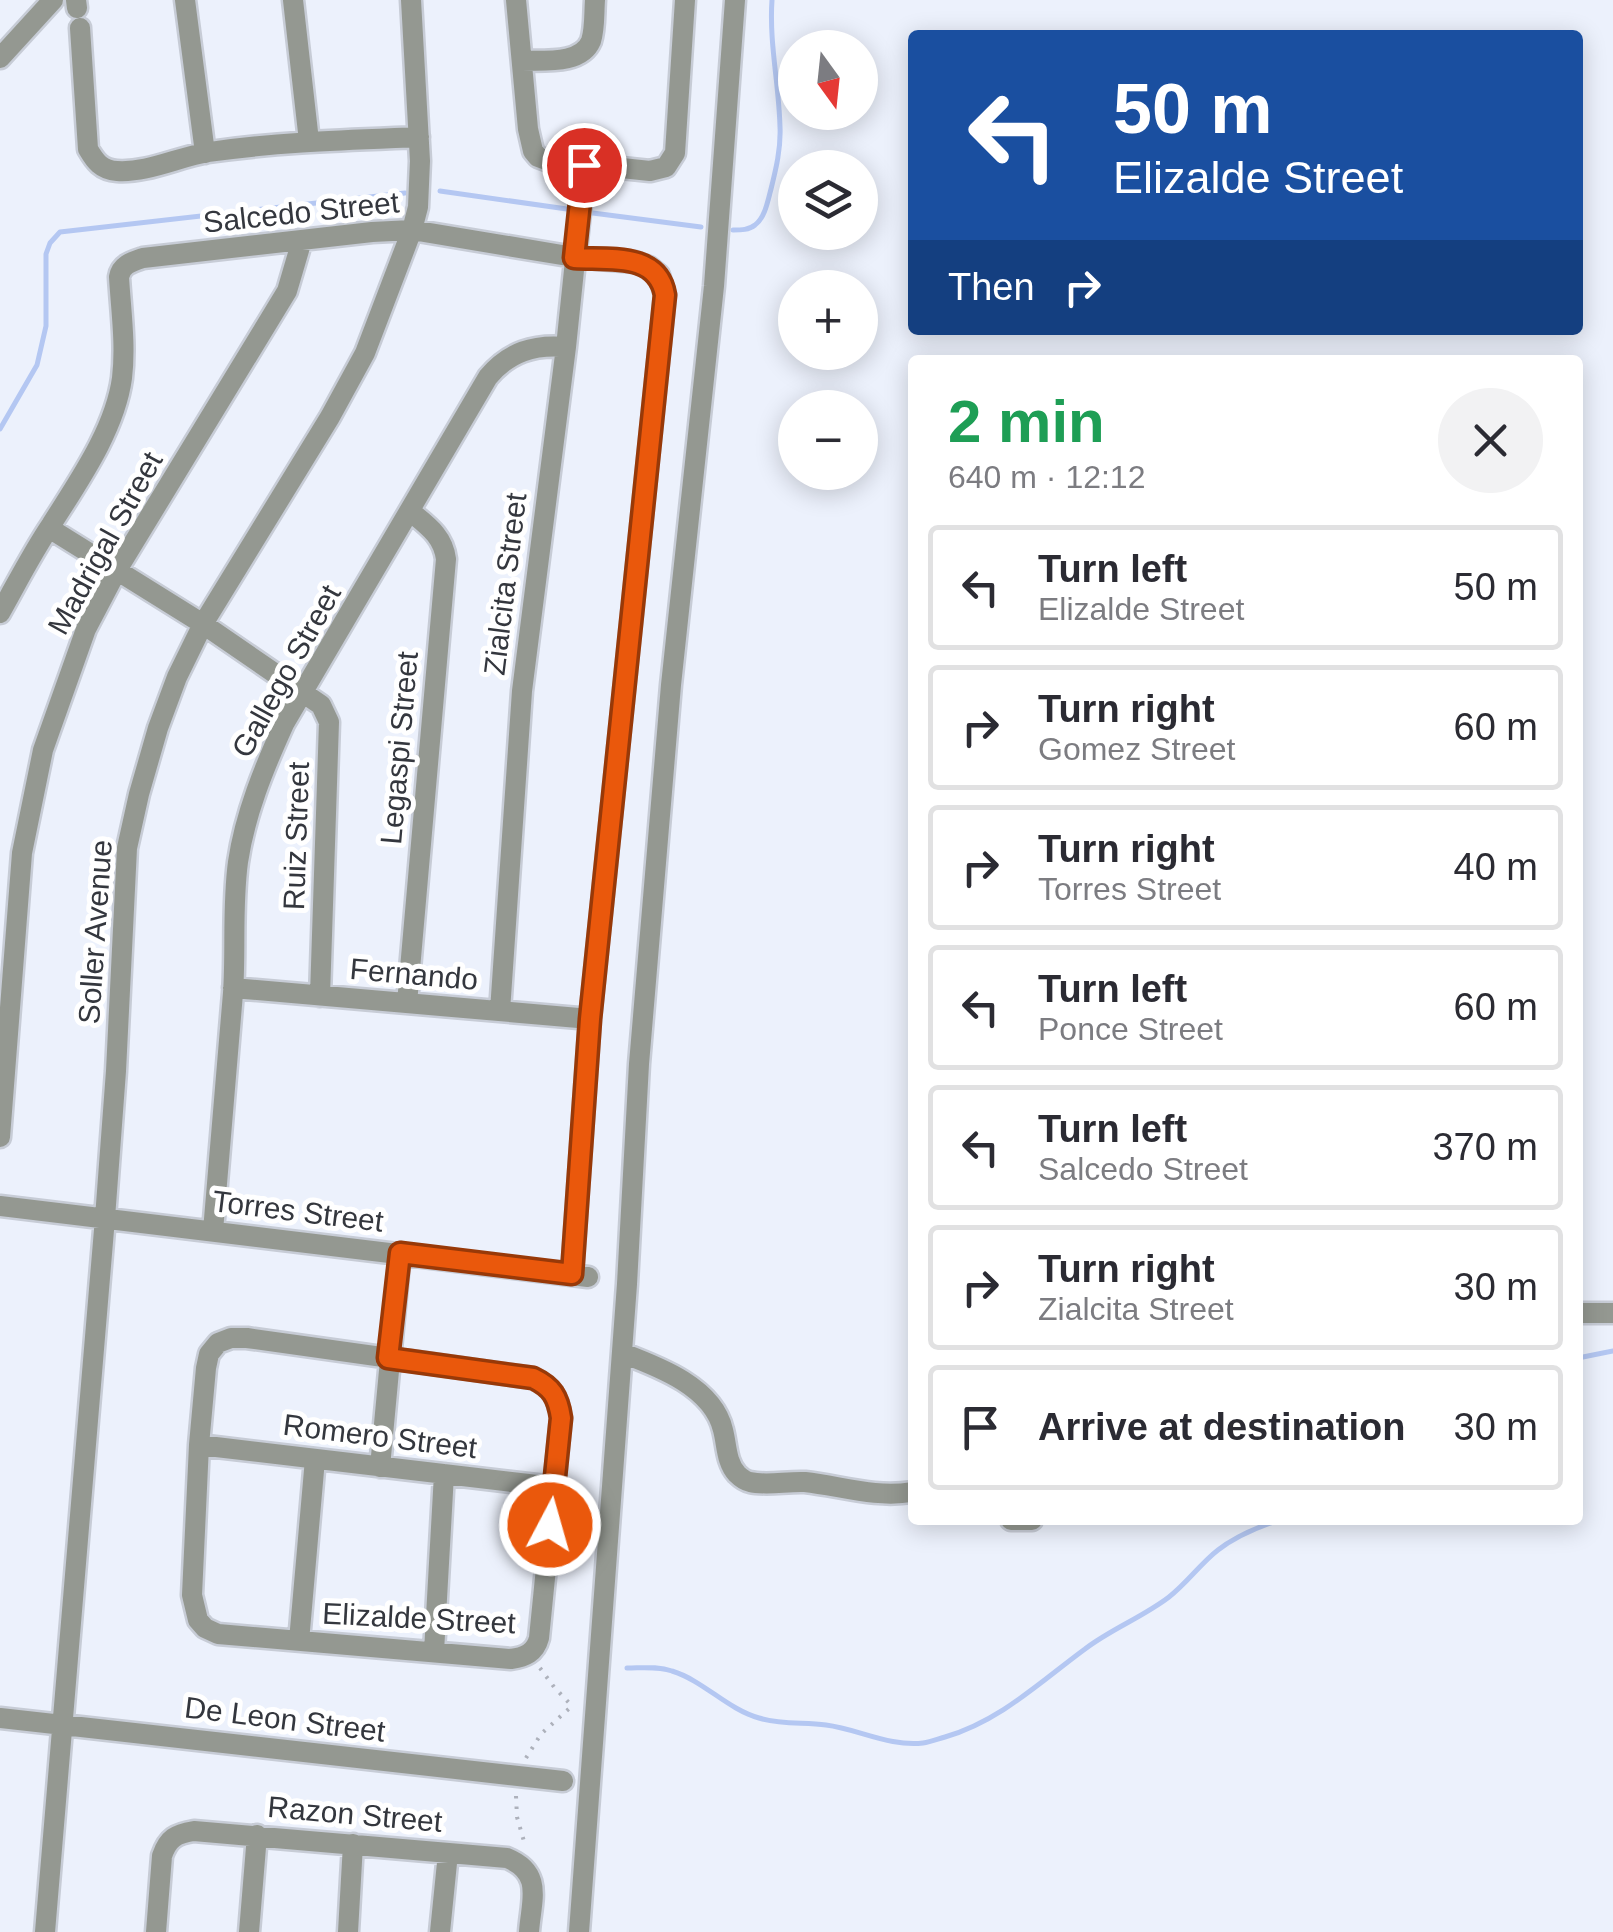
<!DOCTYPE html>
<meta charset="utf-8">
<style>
body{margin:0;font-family:Helvetica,sans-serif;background:#f2f2f3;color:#2b2b33;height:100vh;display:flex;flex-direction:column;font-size:38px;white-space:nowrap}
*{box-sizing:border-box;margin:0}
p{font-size:32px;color:#7c7c81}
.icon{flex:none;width:55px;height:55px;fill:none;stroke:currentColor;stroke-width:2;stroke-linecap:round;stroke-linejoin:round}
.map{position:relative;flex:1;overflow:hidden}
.details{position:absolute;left:908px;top:355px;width:675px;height:1170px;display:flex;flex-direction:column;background:#fff;border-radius:10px;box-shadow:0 5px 25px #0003}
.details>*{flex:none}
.hud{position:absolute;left:908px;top:30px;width:675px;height:305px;border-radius:10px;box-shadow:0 5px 25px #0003;background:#1a4fa0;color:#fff;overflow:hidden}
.needle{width:65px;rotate:165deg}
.controls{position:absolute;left:778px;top:30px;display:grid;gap:20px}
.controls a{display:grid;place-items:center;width:100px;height:100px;border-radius:50%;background:#fff;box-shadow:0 5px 25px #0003;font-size:50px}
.pin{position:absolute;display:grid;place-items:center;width:85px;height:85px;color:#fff;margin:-42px;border:5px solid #fff;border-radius:50%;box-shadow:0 2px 10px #0007}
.me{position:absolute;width:110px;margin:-55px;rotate:6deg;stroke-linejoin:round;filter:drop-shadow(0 0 8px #0008)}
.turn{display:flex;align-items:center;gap:35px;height:210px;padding:0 40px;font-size:45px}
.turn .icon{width:130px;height:130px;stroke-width:2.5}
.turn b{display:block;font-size:70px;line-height:85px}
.then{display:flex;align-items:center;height:95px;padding:0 40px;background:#0003;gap:20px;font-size:38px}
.round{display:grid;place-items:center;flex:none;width:105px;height:105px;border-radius:52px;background:#f2f2f3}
.overview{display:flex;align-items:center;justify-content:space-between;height:170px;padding:0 40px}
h1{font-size:60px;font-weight:700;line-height:75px;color:#1e9e55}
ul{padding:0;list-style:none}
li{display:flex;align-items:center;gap:30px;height:125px;margin:0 20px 15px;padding:0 20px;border:5px solid #e1e1e2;border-radius:10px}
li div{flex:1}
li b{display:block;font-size:38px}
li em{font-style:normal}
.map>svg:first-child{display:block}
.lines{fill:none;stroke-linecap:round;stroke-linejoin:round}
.stream{stroke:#b4c7f2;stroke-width:5}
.minor-casing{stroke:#c7ccd6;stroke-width:25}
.path{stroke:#adb1bb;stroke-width:4;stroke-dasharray:2.5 8;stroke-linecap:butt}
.minor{stroke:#949891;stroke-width:20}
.route-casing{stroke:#983908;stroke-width:25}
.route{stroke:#ea580c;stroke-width:18}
.labels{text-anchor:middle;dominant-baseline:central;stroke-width:10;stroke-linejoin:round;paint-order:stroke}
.street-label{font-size:30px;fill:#34373e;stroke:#fff}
</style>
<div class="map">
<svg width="1613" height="1932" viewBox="0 0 1613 1932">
<rect width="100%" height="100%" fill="#ecf1fc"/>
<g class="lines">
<!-- stream -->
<path class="stream" d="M440 191 574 210
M585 212 701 227
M733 230C741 230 749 230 755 225 765 218 768 200 771 189 776 169 781 148 780 127 779 84 769 43 772 0
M0 429 37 365 46 326V254L50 243 60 232 405 193
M1578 1358 1613 1351
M627 1668C642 1668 658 1666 672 1671 704 1681 727 1709 759 1718 781 1725 804 1722 826 1725 858 1729 890 1747 923 1743 930 1742 938 1739 945 1737 1000 1721 1040 1682 1085 1649 1111 1629 1143 1617 1169 1597 1187 1583 1201 1563 1218 1550 1236 1536 1258 1527 1279 1520"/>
<!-- minor casing -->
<g class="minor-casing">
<path id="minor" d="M76 0 77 8
M185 0 205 153
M293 0 309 141
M516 0 528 129 533 151 538 157 546 160 650 171 666 167 675 153 685 0
M80 28 88 149C95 161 101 170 117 171 148 173 178 157 209 152 278 142 349 140 419 137
M0 58 53 0
M522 61C543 60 581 65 591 41 595 29 594 13 595 0
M49 528 203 624 321 705 329 722 320 996
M0 613C17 583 32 553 51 525 78 482 115 430 122 378 126 345 121 311 119 277 121 265 131 262 143 258L372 232 412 230 574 257 635 262 649 267 659 275 665 295 590 1019 572 1274
M233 988 590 1019
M407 1003 446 559C443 536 428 526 411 512
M500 1011 522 691 566 347 585 165
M0 1137 22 853 43 750 86 629 117 570 287 291 302 240
M0 1206 588 1277
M213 1231C220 1152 227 1073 233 993 236 950 232 906 238 862 245 814 264 768 284 724L488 377C509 352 534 344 566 347
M1578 1313H1613
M231 1338H247L533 1378C552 1387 558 1397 561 1418L539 1638C535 1653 525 1657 511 1659L218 1634 205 1628 198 1620 192 1595 199 1445 206 1368 209 1354 218 1343Z
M622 1353C659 1367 713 1387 723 1430 727 1445 726 1462 737 1474 740 1477 745 1481 750 1482 767 1486 787 1481 805 1482 841 1486 875 1498 912 1492
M199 1445 554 1487
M380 1467 400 1253
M1011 1520H1032
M299 1641 315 1459
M434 1652 444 1474
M0 1718 563 1781
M45 1932 105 1218 116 1071 127 848 139 794 158 728 177 677 203 624 330 417 365 353 412 230 418 207 420 161 411 0
M156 1932 162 1856C168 1838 176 1834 194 1831L507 1858C544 1873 531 1901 529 1932
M249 1932 257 1835
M348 1932 353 1844
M440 1932 448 1853
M579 1932 627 1284 639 1064 671 685 714 286 735 0"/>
</g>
<!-- path -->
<path class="path" d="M540 1668 554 1687 572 1706
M526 1758 541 1734 572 1706
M516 1796 517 1817 525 1845"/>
<!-- minor -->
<use href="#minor" class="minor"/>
</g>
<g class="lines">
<!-- route casing -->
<g class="route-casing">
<path id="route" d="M550 1525 561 1418C558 1397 552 1387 533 1378L388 1358 400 1253 572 1274 590 1019 665 295C658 252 609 260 574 258L584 165"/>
</g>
<!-- route -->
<use href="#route" class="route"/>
</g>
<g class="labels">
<!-- street labels -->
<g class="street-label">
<text transform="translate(301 212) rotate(-6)">Salcedo Street</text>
<text transform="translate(105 543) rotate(-61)">Madrigal Street</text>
<text transform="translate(505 584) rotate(-83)">Zialcita Street</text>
<text transform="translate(286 671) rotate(-61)">Gallego Street</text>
<text transform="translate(399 748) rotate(-85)">Legaspi Street</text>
<text transform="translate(296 836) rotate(-88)">Ruiz Street</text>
<text transform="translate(95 932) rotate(-86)">Soller Avenue</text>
<text transform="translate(414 974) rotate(5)">Fernando</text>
<text transform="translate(298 1211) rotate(7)">Torres Street</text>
<text transform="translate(380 1436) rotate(7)">Romero Street</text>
<text transform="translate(419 1618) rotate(3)">Elizalde Street</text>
<text transform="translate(285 1719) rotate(7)">De Leon Street</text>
<text transform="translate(355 1814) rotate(5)">Razon Street</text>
</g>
</g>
</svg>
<div class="controls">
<a><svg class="needle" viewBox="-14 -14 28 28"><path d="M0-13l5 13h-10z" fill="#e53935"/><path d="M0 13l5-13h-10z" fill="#7c7c81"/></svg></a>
<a><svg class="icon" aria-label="layers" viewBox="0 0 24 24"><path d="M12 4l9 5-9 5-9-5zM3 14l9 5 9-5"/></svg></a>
<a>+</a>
<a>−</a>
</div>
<div class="pin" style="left:584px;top:165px;background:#d93025"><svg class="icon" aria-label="arrive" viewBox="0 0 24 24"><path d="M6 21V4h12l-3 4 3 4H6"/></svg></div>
<svg class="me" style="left:550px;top:1525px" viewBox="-20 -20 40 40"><circle r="17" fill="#ea580c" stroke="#fff" stroke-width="3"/><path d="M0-11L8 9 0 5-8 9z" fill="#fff"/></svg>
<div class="hud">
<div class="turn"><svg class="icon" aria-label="left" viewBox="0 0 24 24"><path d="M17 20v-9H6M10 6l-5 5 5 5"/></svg><div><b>50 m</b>Elizalde Street</div></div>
<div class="then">Then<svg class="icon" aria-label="right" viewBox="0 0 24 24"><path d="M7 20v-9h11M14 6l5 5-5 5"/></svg></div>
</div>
<section class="details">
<div class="overview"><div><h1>2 min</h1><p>640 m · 12:12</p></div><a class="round"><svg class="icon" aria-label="close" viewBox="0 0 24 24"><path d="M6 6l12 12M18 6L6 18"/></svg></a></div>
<ul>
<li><svg class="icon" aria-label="left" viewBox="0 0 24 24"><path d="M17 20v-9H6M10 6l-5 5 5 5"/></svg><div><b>Turn left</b><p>Elizalde Street</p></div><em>50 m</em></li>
<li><svg class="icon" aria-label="right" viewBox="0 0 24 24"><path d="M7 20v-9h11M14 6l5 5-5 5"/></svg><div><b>Turn right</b><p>Gomez Street</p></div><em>60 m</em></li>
<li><svg class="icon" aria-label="right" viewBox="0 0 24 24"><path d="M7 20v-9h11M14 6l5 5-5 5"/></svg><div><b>Turn right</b><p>Torres Street</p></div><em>40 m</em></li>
<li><svg class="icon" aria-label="left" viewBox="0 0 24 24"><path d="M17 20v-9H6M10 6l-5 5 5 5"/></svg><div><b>Turn left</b><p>Ponce Street</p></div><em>60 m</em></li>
<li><svg class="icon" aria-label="left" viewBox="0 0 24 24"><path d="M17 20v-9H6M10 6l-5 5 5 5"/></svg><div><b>Turn left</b><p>Salcedo Street</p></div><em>370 m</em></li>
<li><svg class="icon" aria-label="right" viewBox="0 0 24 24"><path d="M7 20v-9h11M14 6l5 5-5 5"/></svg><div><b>Turn right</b><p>Zialcita Street</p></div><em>30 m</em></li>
<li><svg class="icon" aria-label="arrive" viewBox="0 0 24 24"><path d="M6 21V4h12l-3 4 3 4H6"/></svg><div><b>Arrive at destination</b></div><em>30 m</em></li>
</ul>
</section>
</div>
